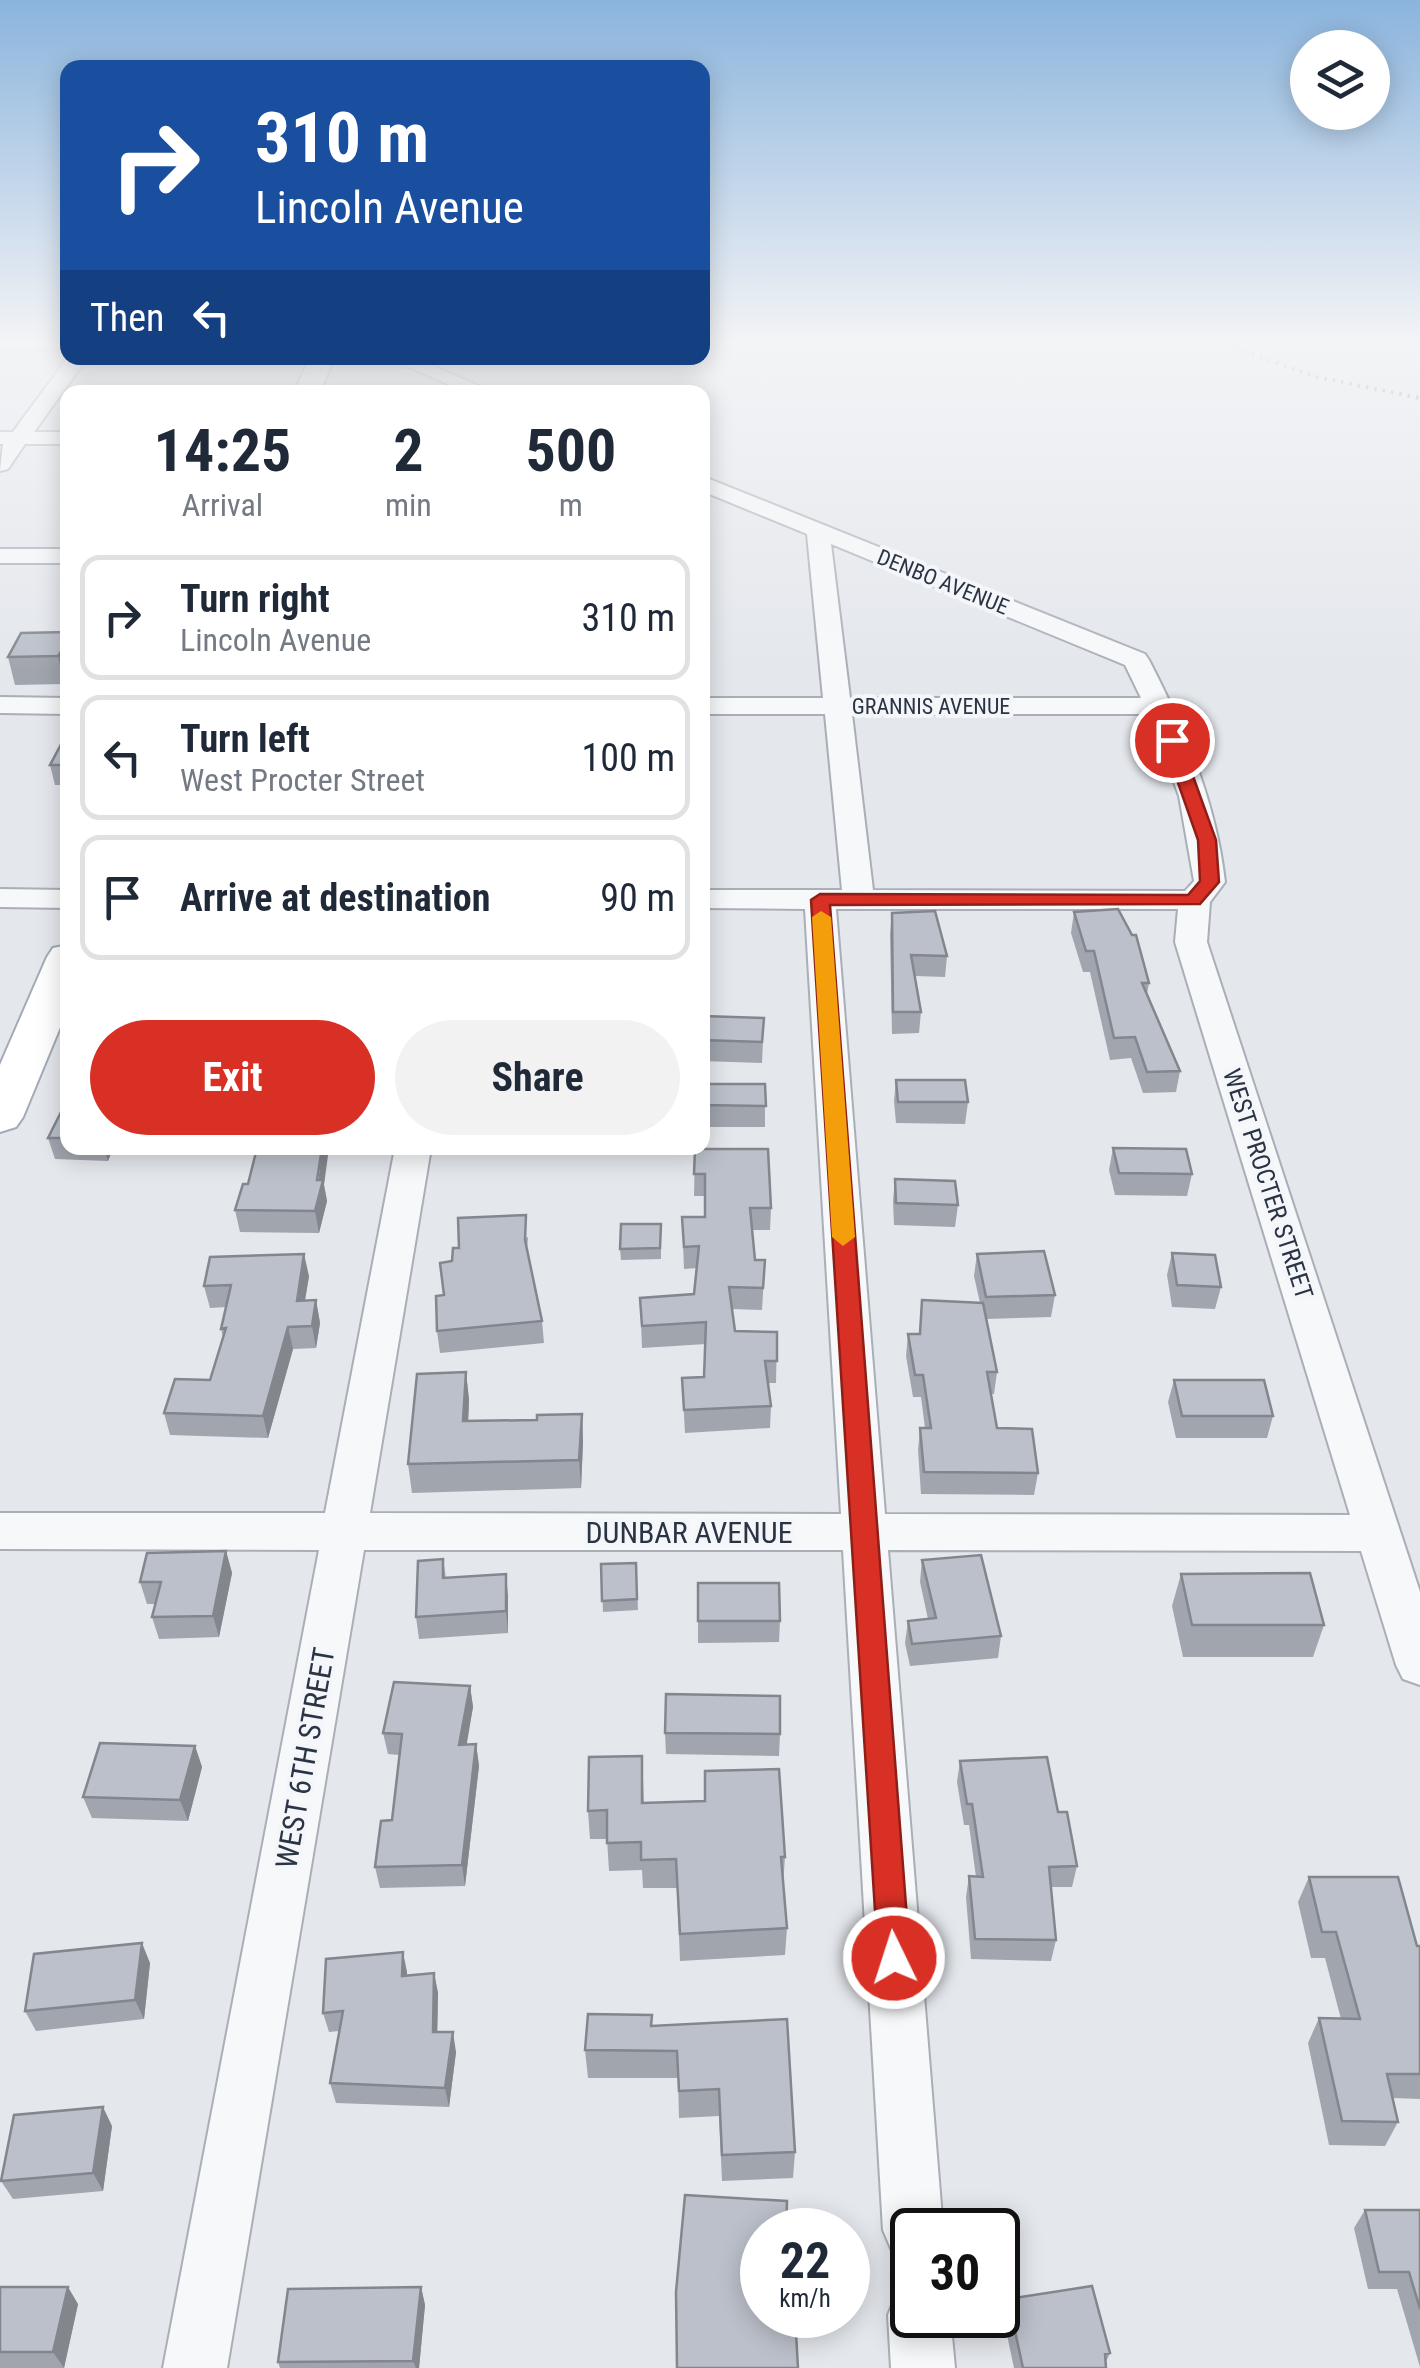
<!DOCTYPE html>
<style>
body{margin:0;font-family:"Roboto Condensed",sans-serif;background:#f2f2f3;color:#1f2937;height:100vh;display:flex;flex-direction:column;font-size:38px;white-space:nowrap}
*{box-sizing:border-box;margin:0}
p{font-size:32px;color:#747a83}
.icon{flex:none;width:55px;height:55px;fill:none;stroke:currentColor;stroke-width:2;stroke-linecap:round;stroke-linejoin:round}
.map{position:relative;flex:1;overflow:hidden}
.sheet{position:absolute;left:60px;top:385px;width:650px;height:770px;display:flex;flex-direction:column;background:#fff;border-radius:20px;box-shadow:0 5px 25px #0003}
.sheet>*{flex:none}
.top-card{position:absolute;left:60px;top:60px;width:650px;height:305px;border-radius:20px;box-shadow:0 5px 25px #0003;background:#1a4fa0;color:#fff;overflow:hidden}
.fabs{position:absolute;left:1290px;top:30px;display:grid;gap:20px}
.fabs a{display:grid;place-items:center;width:100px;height:100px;border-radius:50%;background:#fff;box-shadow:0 5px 25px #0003;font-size:50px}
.speed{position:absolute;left:740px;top:2208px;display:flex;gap:20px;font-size:50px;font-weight:700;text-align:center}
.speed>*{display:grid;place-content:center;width:130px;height:130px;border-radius:50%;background:#fff;box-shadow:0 5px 25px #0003;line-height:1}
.speed small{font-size:25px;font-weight:400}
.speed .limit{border:5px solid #111;border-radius:15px;background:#fff;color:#111}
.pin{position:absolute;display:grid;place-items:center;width:85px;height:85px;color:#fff;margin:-42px;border:5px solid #fff;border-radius:50%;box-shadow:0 2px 10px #0007}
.me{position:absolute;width:110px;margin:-55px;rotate:356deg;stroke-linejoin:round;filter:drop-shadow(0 0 8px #0008)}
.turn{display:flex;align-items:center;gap:35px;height:210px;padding:0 30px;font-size:45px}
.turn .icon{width:130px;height:130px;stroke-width:2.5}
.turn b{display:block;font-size:70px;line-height:85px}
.then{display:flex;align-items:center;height:95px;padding:0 30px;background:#0003;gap:20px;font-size:38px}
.eta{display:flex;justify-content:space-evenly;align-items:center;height:170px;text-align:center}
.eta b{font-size:60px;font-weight:700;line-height:70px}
.cta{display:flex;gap:20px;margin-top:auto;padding:20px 30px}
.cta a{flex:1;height:115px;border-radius:60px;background:#d93025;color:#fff;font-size:40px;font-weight:700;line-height:115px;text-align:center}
.cta a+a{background:#f2f2f3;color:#1f2937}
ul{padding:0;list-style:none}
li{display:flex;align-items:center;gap:30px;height:125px;margin:0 20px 15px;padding:0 10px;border:5px solid #e0e1e3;border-radius:20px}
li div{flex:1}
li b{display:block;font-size:38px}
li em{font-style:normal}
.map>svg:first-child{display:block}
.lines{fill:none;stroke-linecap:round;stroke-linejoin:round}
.minor-casing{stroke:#a9aeb7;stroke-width:4}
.major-casing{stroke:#a3abb8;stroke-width:4}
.minor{fill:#f7f8fa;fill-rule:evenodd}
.major{fill:#fff;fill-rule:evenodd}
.rail{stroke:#7d8696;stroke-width:4;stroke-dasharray:2.5 6;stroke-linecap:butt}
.wall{fill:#a1a5ae}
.shaded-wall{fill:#83868d}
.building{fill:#bbc0ca;stroke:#83868d;stroke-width:2.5}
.route{fill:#d93025;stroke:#8d1f18;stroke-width:2.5}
.slow{fill:#f59e0b}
.labels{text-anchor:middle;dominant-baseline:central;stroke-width:8;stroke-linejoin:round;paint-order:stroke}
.far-street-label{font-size:22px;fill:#2b3445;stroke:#f4f6f9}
.street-label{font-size:25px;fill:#2b3445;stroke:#f4f6f9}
.near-street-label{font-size:30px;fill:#2b3445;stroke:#f4f6f9}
</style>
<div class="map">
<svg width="1420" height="2368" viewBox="0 0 1420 2368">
<rect width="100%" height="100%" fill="#e4e7ec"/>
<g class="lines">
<!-- minor casing -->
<g class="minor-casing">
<path id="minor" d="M0 339H68V350L0 349Z
M68 357 87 358 34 432H68V444H25L8 469 0 471 3 444H0V432H13Z
M388 358H414L493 392H466Z
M702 476 1145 654 1149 660C1185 730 1216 802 1225 882L1210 902 1207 942 1420 1592V1685L1403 1679 1396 1665 1361 1551 888 1550 943 2230H912V2260L892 2251 883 2230 843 1550H364L227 2368H163L319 1550 0 1549V1513H325L395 1148H431L370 1513 841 1514 805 909 702 908V890H842L825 714H702V698H823L807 534 702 491ZM831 544 1125 665 1141 698H850ZM852 714H1149L1179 796 1194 881 1185 891 873 890ZM836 909H1178L1175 942 1350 1515 885 1514Z
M0 549H68V563H0Z
M0 697 68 698V714L0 713Z
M0 889 68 890V908L0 907Z
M912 2287V2315H950L955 2368H891L888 2315 897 2293Z"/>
</g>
<!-- major casing -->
<g class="major-casing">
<path id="major" d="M310 358H334L320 392H294Z
M68 945V1008L23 1117 16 1127 0 1132V1065L47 957 53 948Z"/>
</g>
<!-- minor -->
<use href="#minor" class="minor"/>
<!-- major -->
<use href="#major" class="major"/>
<!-- rail -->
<path class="rail" d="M1236 348 1317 377 1420 398"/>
</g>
<!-- wall -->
<path class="wall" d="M68 632 65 684 15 685 8 657Z
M68 735V785H55L50 765Z
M1074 912 1149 983 1147 994 1180 1071 1176 1092 1143 1093 1131 1058 1110 1060 1090 972H1083L1071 933Z
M892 913 947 956 945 977 915 976 921 1012 919 1033 892 1034 890 934Z
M703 1016 764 1018 762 1063 702 1061Z
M896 1080 968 1102 965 1124 896 1123 894 1101Z
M702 1084H765V1127H702Z
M68 1098V1148H113L108 1161 55 1159 48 1138Z
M1113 1148 1192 1174 1187 1196 1115 1195 1109 1170Z
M695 1149 771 1208 770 1230H752L755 1260H765L762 1310 732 1309 735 1331 777 1332 776 1383H768L771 1406 770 1428 685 1433 682 1378 704 1377 706 1344 642 1348 640 1298 694 1294 697 1268 684 1269 682 1217H705V1196H694Z
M895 1179 958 1205 955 1227 894 1225 893 1201Z
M324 1185 327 1201 319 1233 240 1232 235 1210Z
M661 1224V1259L621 1260 620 1249Z
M528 1237 527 1250 542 1321 544 1343 440 1353 437 1331 452 1261Z
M1172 1253 1221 1287 1215 1309 1172 1307 1167 1275Z
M977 1254 1055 1295 1051 1317 986 1319 997 1372 994 1394H991L997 1428 1038 1473 1034 1495 921 1494 918 1450 920 1428H925L921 1397H913L906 1356 908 1334H919L922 1300 980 1303 974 1276Z
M309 1276 305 1301 316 1300 320 1323 316 1348 293 1349 268 1438 170 1435 164 1413 210 1380 223 1337 221 1329 226 1307 210 1308 204 1286Z
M466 1372 469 1400 468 1421 537 1420 582 1414 583 1442 581 1488 412 1493 408 1464Z
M1174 1380 1273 1416 1267 1438H1176L1168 1402Z
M226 1551 232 1573 219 1637 159 1639 152 1617 155 1604H147L140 1582Z
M443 1559 446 1578 508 1596V1633L419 1639 416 1617Z
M922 1560 1001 1636 998 1658 910 1666 905 1643 908 1621 928 1619 920 1582Z
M636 1563 638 1610 603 1612 601 1564Z
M1181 1574 1324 1625 1313 1657H1183L1172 1606Z
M698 1583 780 1621 779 1642 698 1643Z
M470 1686 473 1707 466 1745 476 1744 479 1766 465 1886 380 1888 375 1867 392 1820 399 1755 388 1754 383 1733Z
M665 1733 780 1734 779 1756 666 1754Z
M195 1746 202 1767 188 1821 92 1818 83 1797Z
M642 1756 644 1803 785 1857 783 1885 787 1928 785 1955 680 1961 677 1888H643L642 1870 609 1871 607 1839H590L588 1811Z
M960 1761 1058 1812 1077 1866 1072 1887H1051L1056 1940 1051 1961 971 1959 966 1897 969 1876 976 1877 969 1825H964L957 1782Z
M1309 1877 1417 1946H1420V2099L1393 2098 1398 2122 1385 2146 1329 2145 1308 2043 1319 2018 1341 2019 1325 1958H1311L1298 1902Z
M150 1963 144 2019 36 2031 25 2011Z
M407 1972V1976L434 1973 438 1993 437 2032 456 2052 449 2107 336 2103 330 2083 339 2031 329 2032 323 2013Z
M652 2026 795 2152 793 2178 722 2181 719 2116 679 2118 678 2078H588L585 2050Z
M112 2126 103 2191 13 2199 1 2181Z
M1365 2210H1420V2367L1397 2289H1368L1354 2228Z
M0 2287 78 2304 64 2368H0Z
M421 2287 425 2305 419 2368H280L278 2362Z
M1008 2299 1110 2353 1106 2362V2368H1014L1003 2316Z"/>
<!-- shaded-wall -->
<path class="shaded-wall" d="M68 641V680L65 684 58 656Z
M104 1148H113L108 1161Z
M322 1148H329L324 1185 327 1201 319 1233 315 1211Z
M304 1254 309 1276 301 1323 297 1301Z
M316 1300 320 1323 316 1348 312 1326Z
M288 1327 293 1349 268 1438 263 1416Z
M466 1372 469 1400 467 1450 463 1421Z
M582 1414 583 1442 581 1488 579 1460Z
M226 1551 232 1573 219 1637 213 1616Z
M506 1574 508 1596V1633L506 1611Z
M470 1686 473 1707 463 1766 459 1745Z
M476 1744 479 1766 465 1886 462 1865Z
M195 1746 202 1767 188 1821 180 1800Z
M142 1943 150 1963 144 2019 135 2000Z
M403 1952 407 1972V1996L402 1976Z
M434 1973 438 1993 437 2051 433 2032Z
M453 2032 456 2052 449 2107 445 2088Z
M103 2107 112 2126 103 2191 93 2173Z
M68 2287 78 2304 64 2368 53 2352Z
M421 2287 425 2305 419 2368H416L413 2361Z"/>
<!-- building -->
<path class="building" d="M68 632V641L58 656 8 657 21 633Z
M66 735H68V765H50Z
M1118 909 1132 935H1136L1149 983H1142L1180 1071 1147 1072 1135 1037 1114 1038 1094 951H1086L1074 912Z
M935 911 947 956 911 955 921 1012H893L892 913Z
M703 1016 764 1018 762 1042 702 1040Z
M896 1080H965L968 1102H898Z
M702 1084H765L766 1106 702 1105Z
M68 1098V1138H48Z
M257 1148H322L317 1180H323L315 1211 235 1210 243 1184H248Z
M1113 1148 1186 1149 1192 1174 1119 1173Z
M695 1149H768L771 1208H750L755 1260H765L763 1288 729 1287 735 1331 777 1332V1361H765L771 1406 684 1410 682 1378 704 1377 706 1322 642 1326 640 1298 694 1294 699 1246 684 1247 682 1217H705V1174H694Z
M895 1179 955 1181 958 1205 896 1203Z
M526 1215 525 1240 542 1321 437 1331 436 1296 444 1295 440 1263 452 1261 453 1248H459L458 1218Z
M621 1224H661L660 1248 620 1249Z
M1044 1251 1055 1295 986 1297 977 1254Z
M1172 1253 1215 1255 1221 1287 1177 1285Z
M304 1254 297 1301 316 1300 312 1326 288 1327 263 1416 164 1413 175 1379 210 1380 226 1328 221 1329 231 1285 204 1286 210 1257Z
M922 1300 983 1303 997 1372H987L997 1428 1032 1429 1038 1473 924 1472 920 1428H931L923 1375H915L908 1334H920Z
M466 1372 463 1421 537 1420V1415L582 1414 579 1460 408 1464 417 1374Z
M1174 1380H1264L1273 1416H1182Z
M226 1551 213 1616 152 1617 161 1582H140L147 1553Z
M981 1555 1001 1636 912 1644 908 1621 936 1618 922 1560Z
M443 1559V1578L506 1574V1611L416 1617 418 1561Z
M636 1563 637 1599 602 1601 601 1564Z
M1310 1573 1324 1625H1192L1181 1574Z
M698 1583H779L780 1621H698Z
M394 1682 470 1686 459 1745 476 1744 462 1865 375 1867 381 1821 392 1820 402 1734 383 1733Z
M666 1694 780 1696V1734L665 1733Z
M100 1743 195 1746 180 1800 83 1797Z
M642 1756V1803L705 1801V1771L779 1769 785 1857H781L787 1928 680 1934 676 1859 641 1860V1842L607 1843V1810L588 1811 589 1757Z
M1047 1757 1058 1812H1067L1077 1866 1049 1867 1056 1940 975 1939 969 1876 983 1877 972 1804H967L960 1761Z
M1309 1877H1398L1417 1946H1420V2074H1387L1398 2122 1342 2121 1319 2018 1360 2019 1336 1932H1322Z
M142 1943 135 2000 25 2011 34 1954Z
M403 1952 402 1976 434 1973 433 2032H453L445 2088 330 2083 343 2011 323 2013 326 1959Z
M588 2014 652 2015 651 2026 787 2019 795 2152 722 2155 719 2089 679 2091 677 2051 585 2050Z
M103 2107 93 2173 1 2181 14 2115Z
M685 2195 787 2201 786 2230H762V2315H795L798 2368H677L676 2292Z
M1365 2210H1420V2309L1409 2272H1379Z
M1092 2286 1110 2353 1105 2354 1106 2368H1023L1008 2299Z
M0 2287H68L53 2352H0Z
M421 2287 413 2361 278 2362 288 2289Z"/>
<!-- sky -->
<linearGradient id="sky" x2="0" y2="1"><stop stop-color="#8bb4dd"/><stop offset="0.51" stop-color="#f3f4f6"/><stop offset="1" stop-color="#f3f4f6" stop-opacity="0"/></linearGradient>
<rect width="1420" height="670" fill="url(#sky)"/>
<!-- route -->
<path class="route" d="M1172 734 1180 740 1216 840 1219 882 1200 904 830 905 910 1958 906 1970 894 1974 882 1970 878 1958 811 900 820 894 1188 895 1200 881 1198 840 1163 740Z"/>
<!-- slow -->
<path class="slow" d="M821 911 831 917 855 1237 843 1246 832 1237 812 917Z"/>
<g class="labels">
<!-- far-street labels -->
<g class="far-street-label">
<text transform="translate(943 582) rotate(22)">DENBO AVENUE</text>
<text x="931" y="706">GRANNIS AVENUE</text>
</g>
<!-- street labels -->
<g class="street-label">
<text transform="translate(1268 1184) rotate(72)">WEST PROCTER STREET</text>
</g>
<!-- near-street labels -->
<g class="near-street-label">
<text x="689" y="1532">DUNBAR AVENUE</text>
<text transform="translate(305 1758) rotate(-80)">WEST 6TH STREET</text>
</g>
</g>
</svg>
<div class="fabs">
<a><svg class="icon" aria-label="layers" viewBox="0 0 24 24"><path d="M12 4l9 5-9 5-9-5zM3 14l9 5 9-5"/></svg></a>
</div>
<div class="speed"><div>22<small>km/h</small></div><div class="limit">30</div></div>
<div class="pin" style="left:1172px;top:740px;background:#d93025"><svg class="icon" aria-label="arrive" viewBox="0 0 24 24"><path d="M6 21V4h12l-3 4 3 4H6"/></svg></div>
<svg class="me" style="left:894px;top:1958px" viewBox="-20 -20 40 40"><circle r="17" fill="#d93025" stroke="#fff" stroke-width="3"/><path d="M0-11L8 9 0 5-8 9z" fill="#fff"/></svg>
<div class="top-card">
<div class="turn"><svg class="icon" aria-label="right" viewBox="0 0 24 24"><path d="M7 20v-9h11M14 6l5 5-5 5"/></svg><div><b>310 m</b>Lincoln Avenue</div></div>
<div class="then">Then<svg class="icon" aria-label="left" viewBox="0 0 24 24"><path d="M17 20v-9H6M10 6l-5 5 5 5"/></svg></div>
</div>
<section class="sheet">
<div class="eta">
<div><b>14:25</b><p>Arrival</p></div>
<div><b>2</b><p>min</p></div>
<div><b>500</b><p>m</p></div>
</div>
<ul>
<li><svg class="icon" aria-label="right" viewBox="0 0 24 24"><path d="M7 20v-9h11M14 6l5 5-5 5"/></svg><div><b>Turn right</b><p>Lincoln Avenue</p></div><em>310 m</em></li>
<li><svg class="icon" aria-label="left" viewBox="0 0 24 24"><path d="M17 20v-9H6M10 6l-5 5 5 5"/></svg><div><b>Turn left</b><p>West Procter Street</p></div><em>100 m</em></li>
<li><svg class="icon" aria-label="arrive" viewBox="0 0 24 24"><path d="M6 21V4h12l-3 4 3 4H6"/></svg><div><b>Arrive at destination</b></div><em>90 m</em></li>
</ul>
<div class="cta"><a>Exit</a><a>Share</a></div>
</section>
</div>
